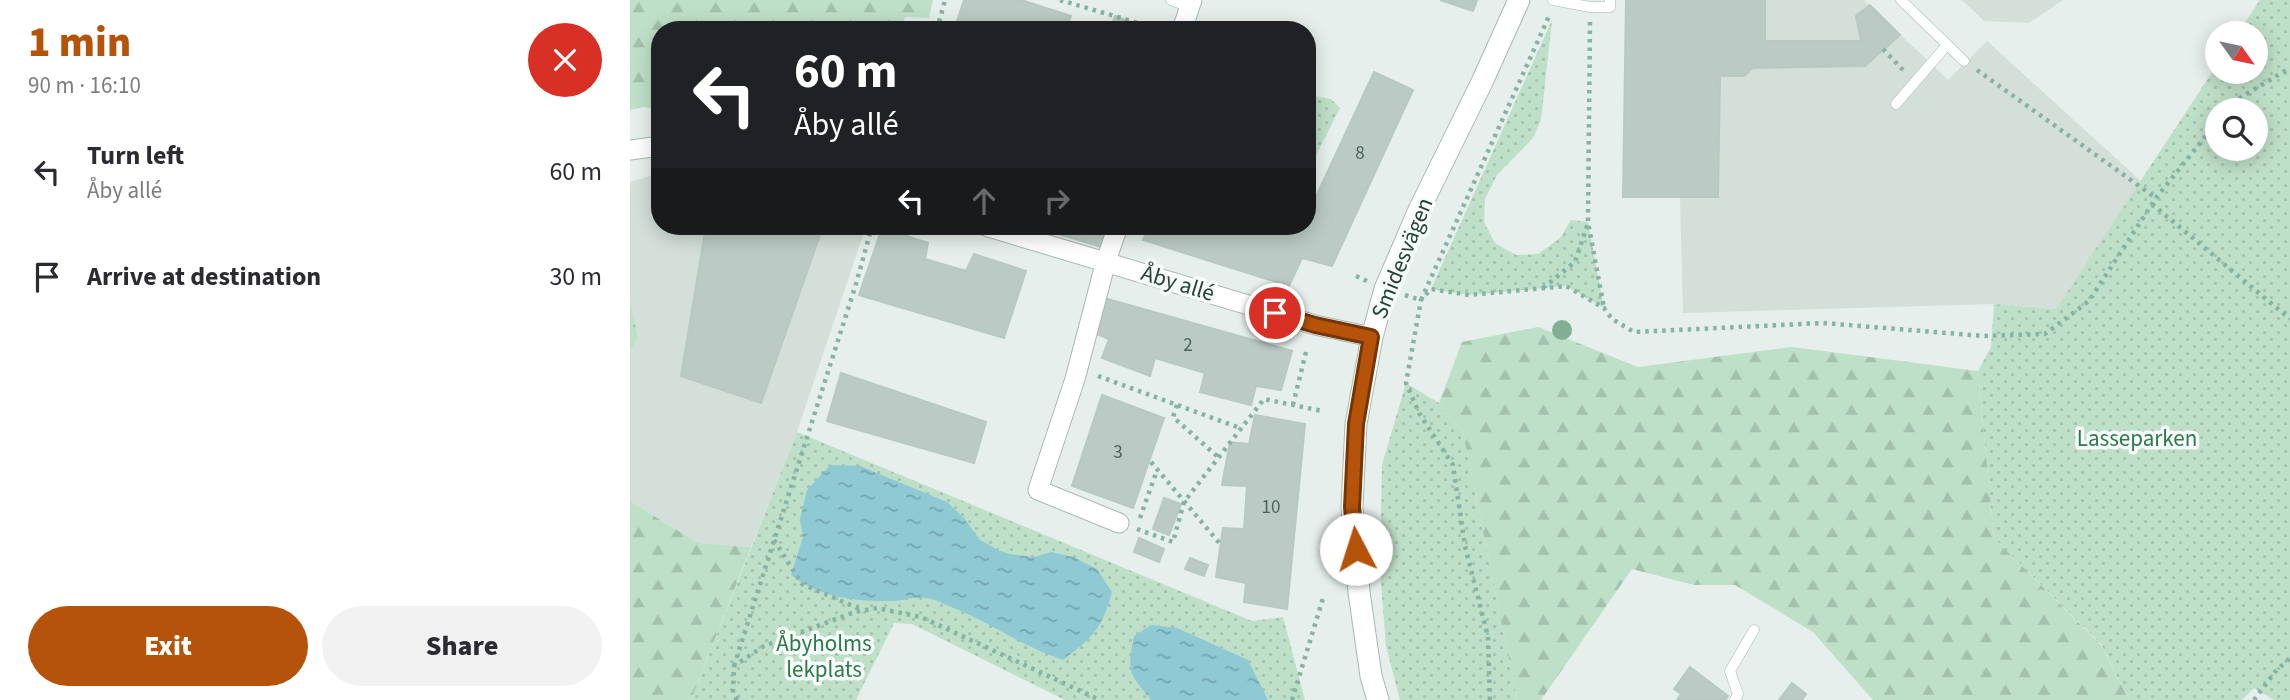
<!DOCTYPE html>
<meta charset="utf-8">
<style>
body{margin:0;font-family:"Source Sans 3",sans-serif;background:#f2f2f3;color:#2b2b33;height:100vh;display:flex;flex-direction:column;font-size:26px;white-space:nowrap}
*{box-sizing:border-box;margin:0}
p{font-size:23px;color:#7c7c81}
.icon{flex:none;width:38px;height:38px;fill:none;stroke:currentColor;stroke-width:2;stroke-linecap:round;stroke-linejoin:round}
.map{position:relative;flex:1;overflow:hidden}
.panel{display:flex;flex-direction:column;background:#fff;width:630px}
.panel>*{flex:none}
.hud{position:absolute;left:21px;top:21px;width:665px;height:214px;border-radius:28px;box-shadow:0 4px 18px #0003;background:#202124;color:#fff;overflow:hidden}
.needle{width:46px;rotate:123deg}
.buttons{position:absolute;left:1575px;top:21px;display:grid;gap:14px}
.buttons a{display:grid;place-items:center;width:63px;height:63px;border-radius:50%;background:#fff;box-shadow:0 4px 18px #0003;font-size:35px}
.pin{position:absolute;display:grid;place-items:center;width:60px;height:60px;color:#fff;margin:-30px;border:4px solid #fff;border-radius:50%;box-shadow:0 2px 7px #0007}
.me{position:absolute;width:77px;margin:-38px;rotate:355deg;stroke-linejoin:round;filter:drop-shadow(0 0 5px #0008)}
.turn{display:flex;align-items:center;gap:24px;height:147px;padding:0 28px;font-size:32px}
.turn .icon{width:91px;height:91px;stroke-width:2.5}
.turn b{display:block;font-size:49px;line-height:60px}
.lanes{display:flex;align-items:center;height:66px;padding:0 28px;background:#0003;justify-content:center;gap:35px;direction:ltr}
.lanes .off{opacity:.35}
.round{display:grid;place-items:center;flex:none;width:74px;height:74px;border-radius:37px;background:#f2f2f3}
.summary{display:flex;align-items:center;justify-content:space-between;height:119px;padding:0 28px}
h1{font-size:42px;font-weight:800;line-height:52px;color:#b45309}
.button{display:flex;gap:14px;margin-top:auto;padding:14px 28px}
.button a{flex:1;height:80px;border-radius:42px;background:#b45309;color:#fff;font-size:28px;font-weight:800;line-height:80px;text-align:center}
.button a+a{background:#f2f2f3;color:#2b2b33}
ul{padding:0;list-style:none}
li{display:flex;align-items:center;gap:21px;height:105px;padding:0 28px}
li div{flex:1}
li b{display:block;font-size:26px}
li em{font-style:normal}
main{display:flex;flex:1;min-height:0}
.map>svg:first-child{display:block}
.built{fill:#d4dfda}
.green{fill:url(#green-dots);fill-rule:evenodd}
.forest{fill:url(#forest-firs)}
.water{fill:url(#water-ripples)}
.building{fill:#bbcac4;stroke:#b8c9c2;stroke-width:2}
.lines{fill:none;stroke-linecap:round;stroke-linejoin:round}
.service-casing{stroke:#a8b8b2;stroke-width:11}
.minor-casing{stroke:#a8b8b2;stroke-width:21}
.tertiary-casing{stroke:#a8b8b2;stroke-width:23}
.path{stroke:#86b3a5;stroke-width:4.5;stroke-dasharray:3.5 5;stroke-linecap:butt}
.service{stroke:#fff;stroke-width:10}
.minor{stroke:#fff;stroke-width:19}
.tertiary{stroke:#fff;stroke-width:21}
.tree{fill:#80af93}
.route-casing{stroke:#753606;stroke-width:18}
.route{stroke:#b45309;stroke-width:12}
.labels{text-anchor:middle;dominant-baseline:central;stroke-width:7;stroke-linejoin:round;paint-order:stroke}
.number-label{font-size:19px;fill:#4a645c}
.street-label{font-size:23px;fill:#24423a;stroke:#f7fbf9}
.park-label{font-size:23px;fill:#2d7a4b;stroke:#f7fbf9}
</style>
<main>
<section class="panel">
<div class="summary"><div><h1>1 min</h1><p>90 m · 16:10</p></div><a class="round" style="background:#d93025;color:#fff"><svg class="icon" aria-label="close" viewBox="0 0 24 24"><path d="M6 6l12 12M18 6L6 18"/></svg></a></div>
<ul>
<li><svg class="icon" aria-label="left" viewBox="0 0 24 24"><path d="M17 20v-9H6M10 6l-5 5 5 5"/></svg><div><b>Turn left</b><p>Åby allé</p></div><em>60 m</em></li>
<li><svg class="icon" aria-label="arrive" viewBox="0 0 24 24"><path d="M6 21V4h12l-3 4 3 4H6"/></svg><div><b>Arrive at destination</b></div><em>30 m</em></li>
</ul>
<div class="button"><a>Exit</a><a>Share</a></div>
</section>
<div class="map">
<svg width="1660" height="700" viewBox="0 0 1660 700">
<defs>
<pattern id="green-dots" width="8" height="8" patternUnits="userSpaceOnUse" patternTransform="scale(1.75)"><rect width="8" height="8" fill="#bfe0c8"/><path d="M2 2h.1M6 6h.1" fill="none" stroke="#a4c1ad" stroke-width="1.8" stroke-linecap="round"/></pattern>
<pattern id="forest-firs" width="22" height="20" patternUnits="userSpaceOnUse" patternTransform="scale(1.75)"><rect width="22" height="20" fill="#bfe0c8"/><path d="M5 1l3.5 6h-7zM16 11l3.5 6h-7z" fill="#a4c1ad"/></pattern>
<pattern id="water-ripples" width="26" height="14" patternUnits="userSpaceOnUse" patternTransform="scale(1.75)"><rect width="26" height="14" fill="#8ec9d4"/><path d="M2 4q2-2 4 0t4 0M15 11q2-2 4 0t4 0" fill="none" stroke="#74a5ad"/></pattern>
</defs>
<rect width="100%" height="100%" fill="#e6efeb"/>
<!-- built -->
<path class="built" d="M996 0H1234L1318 80 1357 41 1511 181 1426 309 1364 304 1053 313 1050 198 993 197Z
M1332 0H1433L1399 23 1354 21Z
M23 175 30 176V226H236L167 432 121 547 68 543 0 501V352L8 338 0 298V182Z"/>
<!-- green -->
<path class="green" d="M1630 0H1660V700H1644L1624 688 1612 700H1499L1471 644 1364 538 1348 371 1361 347 1364 304 1426 309 1587 65V72H1626V33H1608ZM1587 110H1626V149H1587Z
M922 20 911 120 903 138 867 175 855 199 854 222 865 243 886 255 908 254 930 238 941 220 958 222 974 308 936 286 839 295 801 289Z
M677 95 701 99 710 108 677 173Z
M776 383 809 403 833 432 887 700H770L756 646 750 570 752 465Z
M167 432 622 621 653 617 675 700H435L282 624 264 623 226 700H61Z"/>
<!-- forest -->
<path class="forest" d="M0 0H303L299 18 275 17 271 30H30V110L14 107 0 110Z
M0 298 8 338 0 352Z
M908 327 1008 367 1162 347 1348 371 1364 538 1471 645 1499 700H1243L1183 632 1105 585H1064L1002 569 911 700H887L833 432 809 403 832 342Z
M0 501 68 543 121 547 61 700H0Z"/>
<!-- water -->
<path class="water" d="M200 465 230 466 317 502 334 518 350 540 370 551 380 554 404 557 421 552 443 557 467 569 482 592C472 629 463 637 433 660 393 647 360 622 321 607 313 604 304 598 295 598 284 596 274 601 263 601 228 602 190 598 161 575L173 537 170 519 177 490Z
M521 625 547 628 618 660 638 700H521C498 672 497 672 504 636Z"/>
<!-- building -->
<path class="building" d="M334 0H391L441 16 436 30H334L325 27Z
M810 0H847L843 11Z
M996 0H1135V41H1231L1226 16 1240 5 1270 35 1235 66 1123 68 1114 76H1090L1088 197H993Z
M485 16 522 30H480Z
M744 72 783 90 702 266 672 258 659 286 513 240 519 226H677V216Z
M76 226H183L192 229 131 403 51 376Z
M402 226H477L471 247Z
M252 228 298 243 295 259 336 271 344 254 396 271 374 338 229 295Z
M467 296 662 351 651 390 626 386 621 405 570 392 575 373 525 358 520 376 472 358 479 339 457 330Z
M211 373 356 422 344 463 197 421Z
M472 395 534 418 503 508 442 486Z
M625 415 675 424 657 609 614 602 616 583 586 577 593 528 614 529 617 486 592 485 600 442 619 444Z
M534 498 551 504 539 535 523 529Z
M509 538 534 549 529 562 504 552Z
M560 558 578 565 574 576 555 569Z
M1060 667 1098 696 1095 700H1047L1051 694 1044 689Z
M1162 683 1176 694 1172 700H1149Z"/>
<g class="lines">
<!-- service casing -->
<g class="service-casing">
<path id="service" d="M541 0 560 7
M923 0 960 7H980V0
M1271 0 1334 61
M1266 104 1317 45
M1105 700 1108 694 1100 671 1124 630"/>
</g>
<!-- minor casing -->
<g class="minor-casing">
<path id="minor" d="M552 30 562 0
M0 150 30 146
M355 226 685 325 742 337
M488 226 476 261 445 379 408 490 489 523"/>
</g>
<!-- tertiary casing -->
<g class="tertiary-casing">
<path id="tertiary" d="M748 700 741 676 729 592 722 507 726 424 742 337 755 289 789 210 852 82 889 0"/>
</g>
<!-- path -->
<path class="path" d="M430 0 532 30
M960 22 958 222 974 308
M307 30 315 0
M1253 49 1274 71
M1347 70 1526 198
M1597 110 1603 102 1660 68
M1522 204 1660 319
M726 276 737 281
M913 288 945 262 958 223
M775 295 791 300 920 14
M468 376 610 428
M547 405 543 417 588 457
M663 405 676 352
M521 462 591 545
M510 518 527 470
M507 529 543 542 554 502 634 399 692 411
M144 540 172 584 232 610
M104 666 226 284 242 226
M107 700 103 693 104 666 134 646 225 612 247 608 291 617 470 700
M662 700 694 595
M860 700 858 637 835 546 823 465 789 413 776 383 791 300 801 289 839 295 936 286 974 308 982 319 1004 332 1193 323 1354 336 1415 334 1459 301 1526 198 1587 122
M1624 700 1645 672 1660 658"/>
<!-- service -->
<use href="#service" class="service"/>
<!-- minor -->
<use href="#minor" class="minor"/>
<!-- tertiary -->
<use href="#tertiary" class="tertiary"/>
</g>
<!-- trees -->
<circle class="tree" cx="932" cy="330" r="10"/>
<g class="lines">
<!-- route casing -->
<g class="route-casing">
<path id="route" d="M645 313 685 325 741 337 726 424 722 507 726 549"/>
</g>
<!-- route -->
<use href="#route" class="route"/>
</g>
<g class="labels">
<!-- number labels -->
<g class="number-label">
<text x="730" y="153">8</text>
<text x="558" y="345">2</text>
<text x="488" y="452">3</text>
<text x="641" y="507">10</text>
</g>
<!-- street labels -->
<g class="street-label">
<text transform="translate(772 258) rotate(-68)">Smidesvägen</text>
<text transform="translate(548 283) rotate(17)">Åby allé</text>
</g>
<!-- park labels -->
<g class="park-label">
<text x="1507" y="438">Lasseparken</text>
<text x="194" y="643">Åbyholms<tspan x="194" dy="26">lekplats</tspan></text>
</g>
</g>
</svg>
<div class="buttons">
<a><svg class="needle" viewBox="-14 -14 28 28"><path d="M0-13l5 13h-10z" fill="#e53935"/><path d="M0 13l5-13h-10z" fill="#7c7c81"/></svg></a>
<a><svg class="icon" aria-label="search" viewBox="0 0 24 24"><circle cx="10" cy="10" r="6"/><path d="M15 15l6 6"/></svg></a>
</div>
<div class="pin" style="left:645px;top:313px;background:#d93025"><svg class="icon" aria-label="arrive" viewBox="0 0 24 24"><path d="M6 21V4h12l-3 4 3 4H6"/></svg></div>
<svg class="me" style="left:726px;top:549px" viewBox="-20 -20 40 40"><circle r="19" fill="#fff"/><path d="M0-13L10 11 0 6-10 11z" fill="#b45309"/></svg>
<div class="hud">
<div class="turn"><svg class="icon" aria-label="left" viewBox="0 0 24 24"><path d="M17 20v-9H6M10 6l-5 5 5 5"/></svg><div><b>60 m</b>Åby allé</div></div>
<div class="lanes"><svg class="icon" aria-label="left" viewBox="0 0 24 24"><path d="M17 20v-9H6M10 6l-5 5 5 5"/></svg><svg class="icon off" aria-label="ahead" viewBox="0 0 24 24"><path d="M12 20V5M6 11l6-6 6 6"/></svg><svg class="icon off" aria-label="right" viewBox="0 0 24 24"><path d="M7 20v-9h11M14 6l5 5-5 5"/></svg></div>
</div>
</div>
</main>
